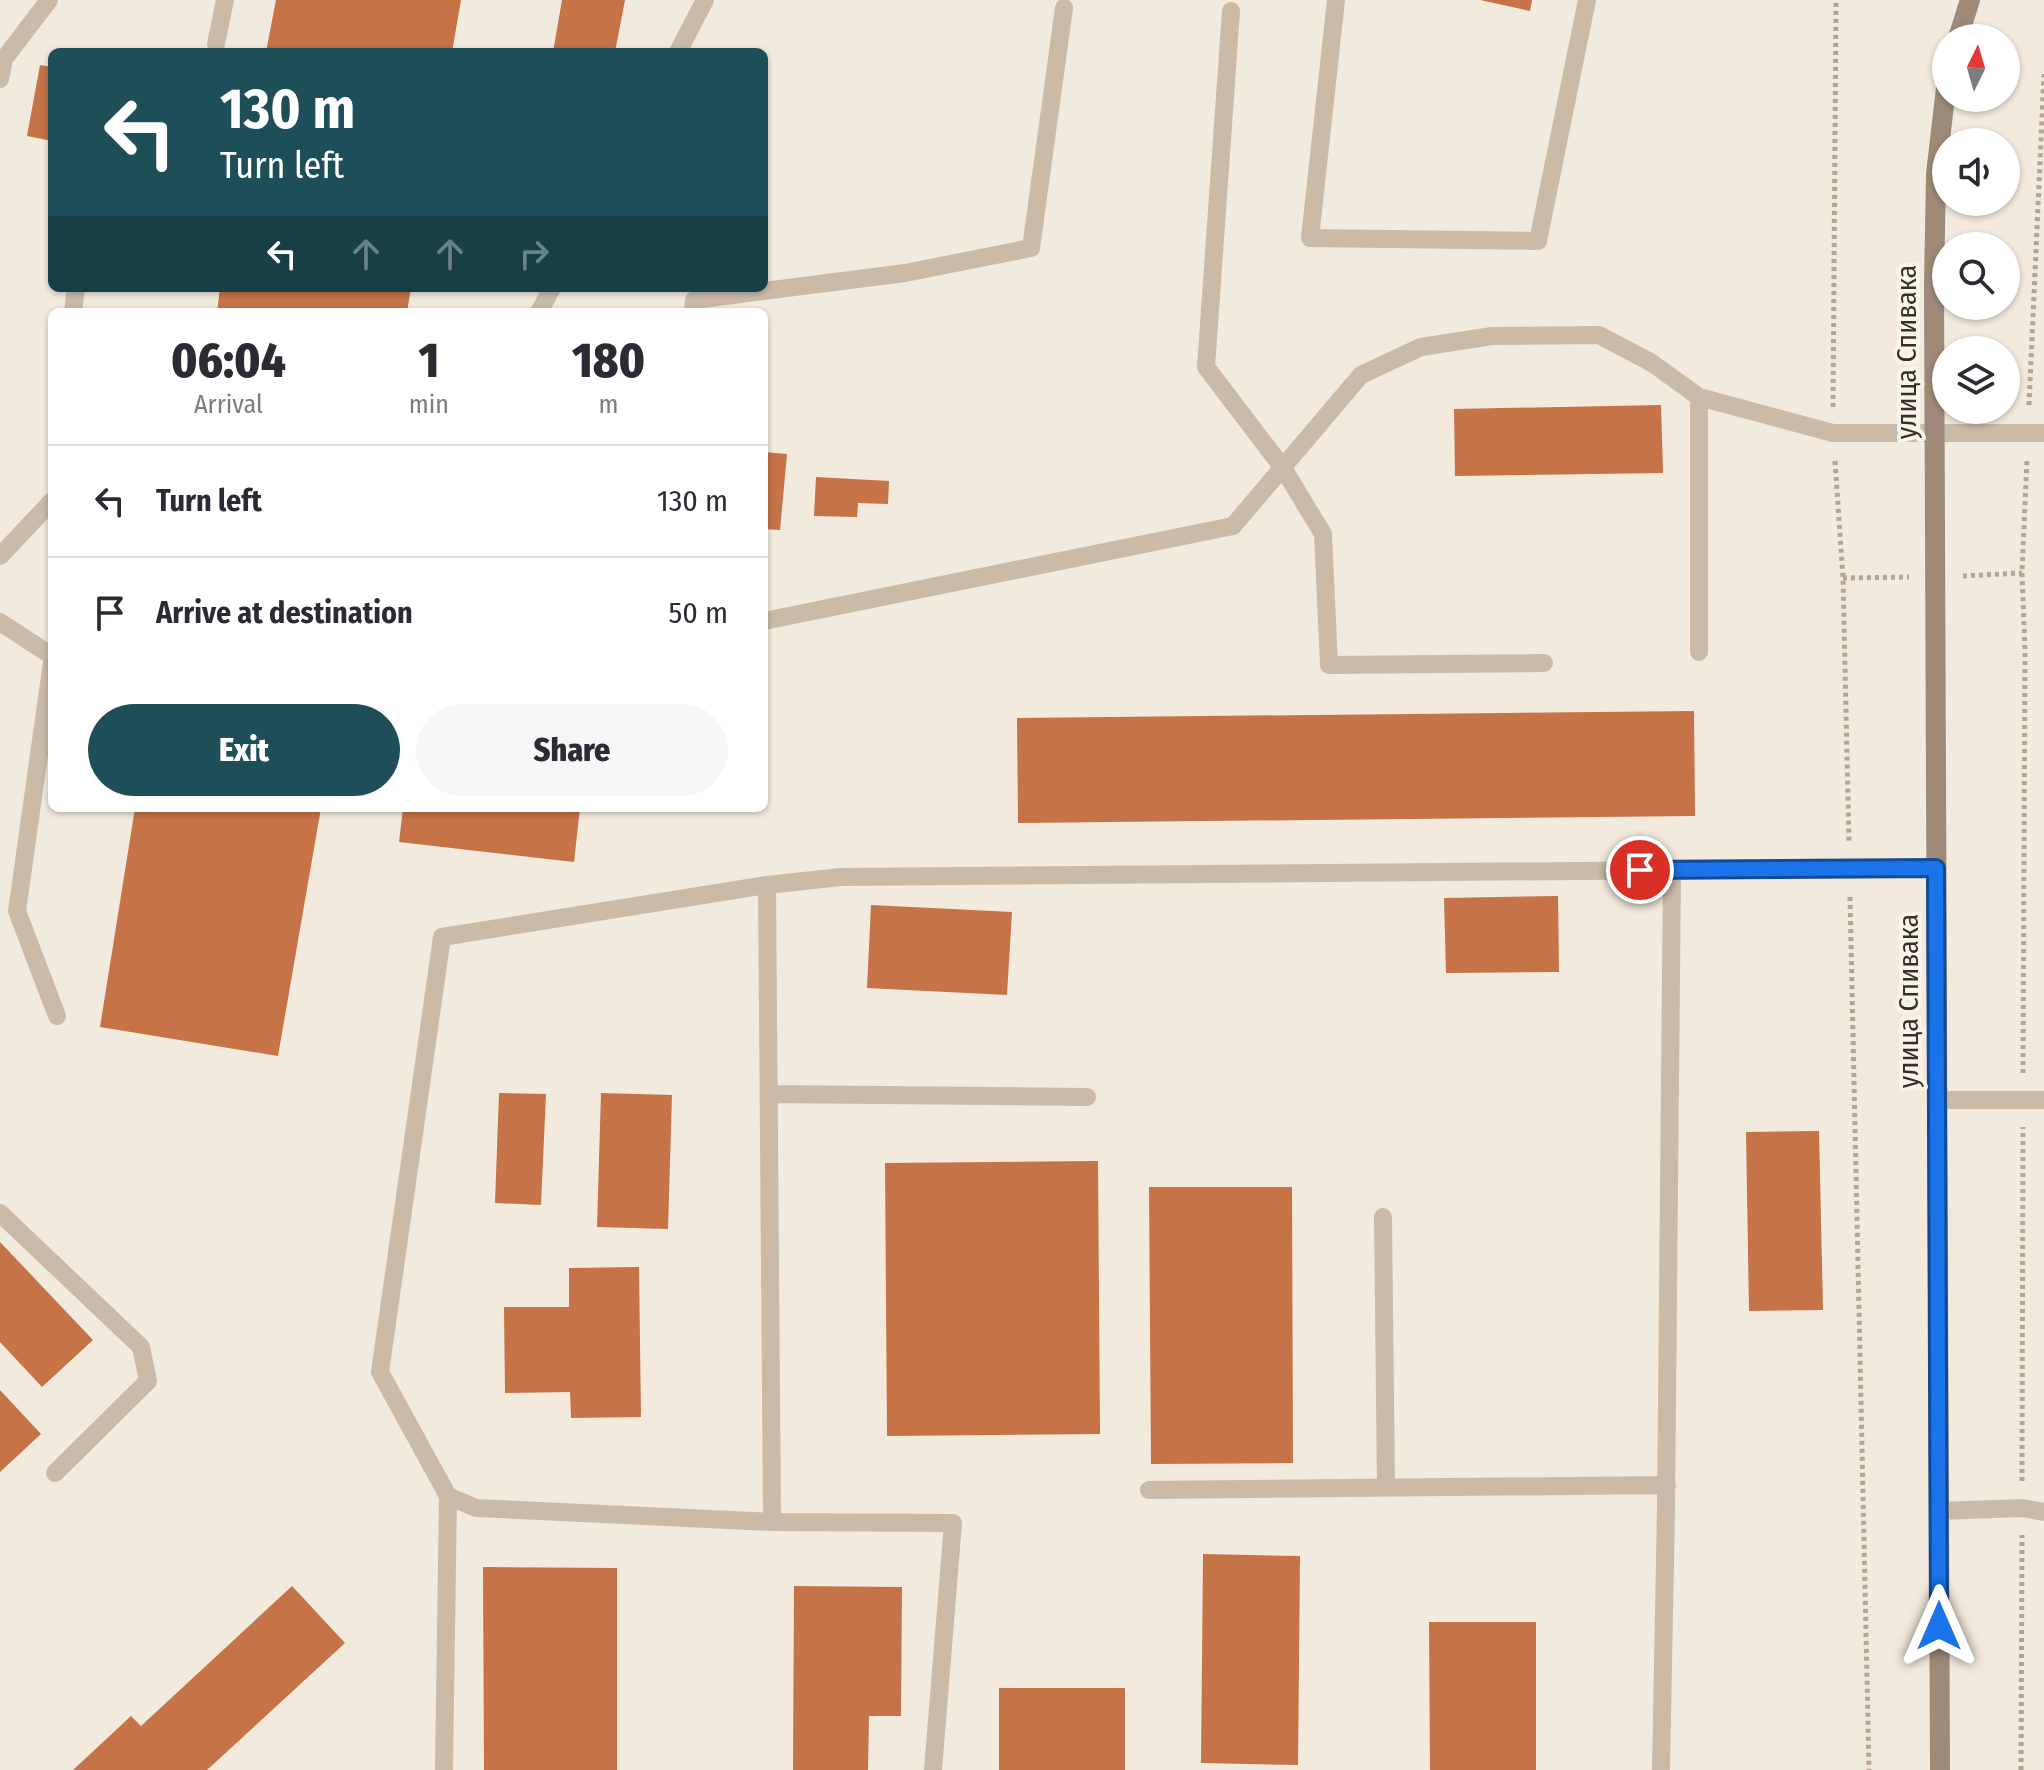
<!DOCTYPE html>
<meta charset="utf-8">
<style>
body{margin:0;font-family:"Fira Sans Condensed",sans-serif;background:#f7f7f7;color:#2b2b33;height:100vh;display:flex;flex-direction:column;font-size:30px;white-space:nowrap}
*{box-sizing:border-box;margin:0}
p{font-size:26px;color:#7c7c81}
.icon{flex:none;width:44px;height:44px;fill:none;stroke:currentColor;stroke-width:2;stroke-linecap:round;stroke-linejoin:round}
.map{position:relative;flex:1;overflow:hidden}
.details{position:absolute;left:48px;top:308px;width:720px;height:504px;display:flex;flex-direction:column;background:#fff;border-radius:12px;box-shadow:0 2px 6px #0004}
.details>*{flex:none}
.guide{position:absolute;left:48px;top:48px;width:720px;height:244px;border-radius:12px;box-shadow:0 2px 6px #0004;background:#1e4e58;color:#fff;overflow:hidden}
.needle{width:52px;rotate:5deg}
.tools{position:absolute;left:1932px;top:24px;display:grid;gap:16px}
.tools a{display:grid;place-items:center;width:88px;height:88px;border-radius:50%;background:#fff;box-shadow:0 2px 6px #0004;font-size:40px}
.pin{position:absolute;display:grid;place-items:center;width:68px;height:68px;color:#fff;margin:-34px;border:4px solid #fff;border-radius:50%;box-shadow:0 2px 8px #0007}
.me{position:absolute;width:88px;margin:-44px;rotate:0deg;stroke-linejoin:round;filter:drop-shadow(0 0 6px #0008)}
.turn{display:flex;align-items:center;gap:28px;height:168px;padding:0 40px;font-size:36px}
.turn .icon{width:104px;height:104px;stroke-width:2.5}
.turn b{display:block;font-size:56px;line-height:68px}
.lanes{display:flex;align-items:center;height:76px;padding:0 40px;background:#0003;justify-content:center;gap:40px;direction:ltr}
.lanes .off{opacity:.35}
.eta{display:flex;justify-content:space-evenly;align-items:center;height:136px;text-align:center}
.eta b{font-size:48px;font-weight:800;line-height:56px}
.cta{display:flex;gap:16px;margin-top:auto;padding:16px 40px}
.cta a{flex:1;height:92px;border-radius:48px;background:#1e4e58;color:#fff;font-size:32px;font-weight:800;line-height:92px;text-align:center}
.cta a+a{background:#f7f7f7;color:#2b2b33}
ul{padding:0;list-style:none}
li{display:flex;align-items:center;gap:24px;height:112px;padding:0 40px;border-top:2px solid #e1e1e2}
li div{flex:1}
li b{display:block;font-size:30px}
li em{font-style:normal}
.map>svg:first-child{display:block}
.building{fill:#c57347}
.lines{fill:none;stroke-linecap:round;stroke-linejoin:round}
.path{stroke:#b6a592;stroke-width:5;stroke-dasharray:4 4;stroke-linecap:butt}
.service{stroke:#cabba8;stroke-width:18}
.secondary{stroke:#9e8a79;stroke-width:20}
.route-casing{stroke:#114b97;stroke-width:20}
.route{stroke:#1a73e8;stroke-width:14}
.labels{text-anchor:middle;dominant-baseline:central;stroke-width:8;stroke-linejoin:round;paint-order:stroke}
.street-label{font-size:28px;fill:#372e28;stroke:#f9f4e8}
</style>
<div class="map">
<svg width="2044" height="1770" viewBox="0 0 2044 1770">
<rect width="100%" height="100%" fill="#f2eadc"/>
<!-- building -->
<path class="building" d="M276 0H461L452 52H266Z
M562 0H625L615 52H553Z
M1480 0H1532L1530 11Z
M40 65 52 67V141L27 136Z
M220 288H411L407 312H217Z
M1661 405 1663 473 1455 476 1454 409Z
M764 452 787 454 780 530 764 529Z
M816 477 889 481 888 504 858 503 857 517 814 516Z
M1694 711 1695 816 1018 823 1017 718Z
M135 808H321L278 1056 100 1027Z
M403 808H580L574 862 399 842Z
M1558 896 1559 972 1446 973 1444 898Z
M871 905 1012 912 1007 995 867 988Z
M499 1093 546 1094 541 1205 495 1203Z
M601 1093 672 1095 668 1229 597 1227Z
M1819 1131 1823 1310 1749 1311 1746 1132Z
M1098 1161 1100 1434 887 1436 885 1163Z
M1149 1187H1292L1293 1463 1151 1464Z
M0 1242 93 1340 42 1387 0 1342Z
M639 1267 641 1417 571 1418 570 1392 505 1393 504 1307H569V1268Z
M0 1390 41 1434 0 1472Z
M1203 1554 1300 1556 1298 1765 1201 1763Z
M483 1567 617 1568V1770H484Z
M292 1586 345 1643 207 1770H73L131 1716 141 1726Z
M794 1586 902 1587 901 1716H869L868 1770H793Z
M1429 1622H1536V1770H1430Z
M999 1688H1125V1770H999Z"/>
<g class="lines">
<!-- path -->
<path class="path" d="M2029 405 2044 74
M1833 407 1836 0
M1835 461 1843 578 1849 843
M1963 576 2022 573
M1843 578 1909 577
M1850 897 1869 1770
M2023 1073 2025 650 2022 573 2027 459
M2022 1481 2023 1127
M2021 1770 2022 1535"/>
<!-- service -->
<path class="service" d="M1336 0 1310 238 1538 241 1587 0
M1231 11 1206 367 1283 468 1323 534 1329 665 1544 663
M216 44 225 0
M678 52 705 0
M0 79 4 59 49 0
M73 312 76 288
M539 312 552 288
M693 312 694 300 905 273 1031 248 1064 8
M0 556 52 501
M764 621 1233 526 1361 375 1421 347 1492 336 1599 335 1652 363 1699 397
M0 622 52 656
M1699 652V397L1833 433H2044
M52 662 17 911 57 1016
M767 885 442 937 380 1372 448 1496 476 1508 772 1522 953 1523 933 1770
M770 1094 1087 1097
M1937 1100H2044
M0 1213 141 1347 148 1381 55 1473
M1383 1217 1386 1487
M1149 1490 1667 1485
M1939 1511 2022 1508 2044 1512
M772 1522 767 885 841 877 1936 868
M444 1770 448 1496
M1661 1770 1666 1508 1672 870"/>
<!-- secondary -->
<path class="secondary" d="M1958 38 1970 0
M1940 1770 1934 285 1936 174 1946 88"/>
</g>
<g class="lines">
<!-- route casing -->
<g class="route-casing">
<path id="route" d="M1640 870 1936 868 1939 1626"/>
</g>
<!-- route -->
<use href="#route" class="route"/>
</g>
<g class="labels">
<!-- street labels -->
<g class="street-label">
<text transform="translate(1906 352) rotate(-90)">улица Спивака</text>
<text transform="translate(1908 1001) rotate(-90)">улица Спивака</text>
</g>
</g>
</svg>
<div class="tools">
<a><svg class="needle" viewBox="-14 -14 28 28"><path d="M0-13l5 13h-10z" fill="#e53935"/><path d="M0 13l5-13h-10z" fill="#7c7c81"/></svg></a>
<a><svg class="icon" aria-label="sound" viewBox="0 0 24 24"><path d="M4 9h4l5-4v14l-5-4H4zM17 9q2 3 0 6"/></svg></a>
<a><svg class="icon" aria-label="search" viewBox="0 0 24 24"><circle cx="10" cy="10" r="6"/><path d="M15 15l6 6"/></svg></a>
<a><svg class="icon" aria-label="layers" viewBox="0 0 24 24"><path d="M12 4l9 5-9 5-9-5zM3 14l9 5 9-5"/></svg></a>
</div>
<div class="pin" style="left:1640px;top:870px;background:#d93025"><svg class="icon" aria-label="arrive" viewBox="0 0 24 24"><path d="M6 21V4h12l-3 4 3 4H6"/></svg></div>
<svg class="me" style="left:1939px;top:1626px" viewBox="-20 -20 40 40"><path d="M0-17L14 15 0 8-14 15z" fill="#1a73e8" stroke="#fff" stroke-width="4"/></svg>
<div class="guide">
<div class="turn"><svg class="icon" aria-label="left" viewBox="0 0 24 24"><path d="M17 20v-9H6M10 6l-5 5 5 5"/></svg><div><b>130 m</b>Turn left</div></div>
<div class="lanes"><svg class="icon" aria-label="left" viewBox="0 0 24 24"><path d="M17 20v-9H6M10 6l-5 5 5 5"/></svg><svg class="icon off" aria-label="ahead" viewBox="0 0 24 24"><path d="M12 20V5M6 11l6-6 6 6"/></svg><svg class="icon off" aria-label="ahead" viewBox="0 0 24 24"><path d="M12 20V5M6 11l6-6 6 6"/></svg><svg class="icon off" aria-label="right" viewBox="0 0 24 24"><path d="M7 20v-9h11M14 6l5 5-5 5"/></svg></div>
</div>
<section class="details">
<div class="eta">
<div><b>06:04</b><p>Arrival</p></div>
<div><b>1</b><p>min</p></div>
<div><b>180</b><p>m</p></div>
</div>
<ul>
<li><svg class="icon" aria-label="left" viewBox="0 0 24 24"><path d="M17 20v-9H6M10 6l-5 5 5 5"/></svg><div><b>Turn left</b></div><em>130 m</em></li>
<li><svg class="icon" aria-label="arrive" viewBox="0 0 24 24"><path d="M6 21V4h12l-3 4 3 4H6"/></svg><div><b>Arrive at destination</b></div><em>50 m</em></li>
</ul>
<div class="cta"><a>Exit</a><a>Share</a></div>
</section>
</div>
